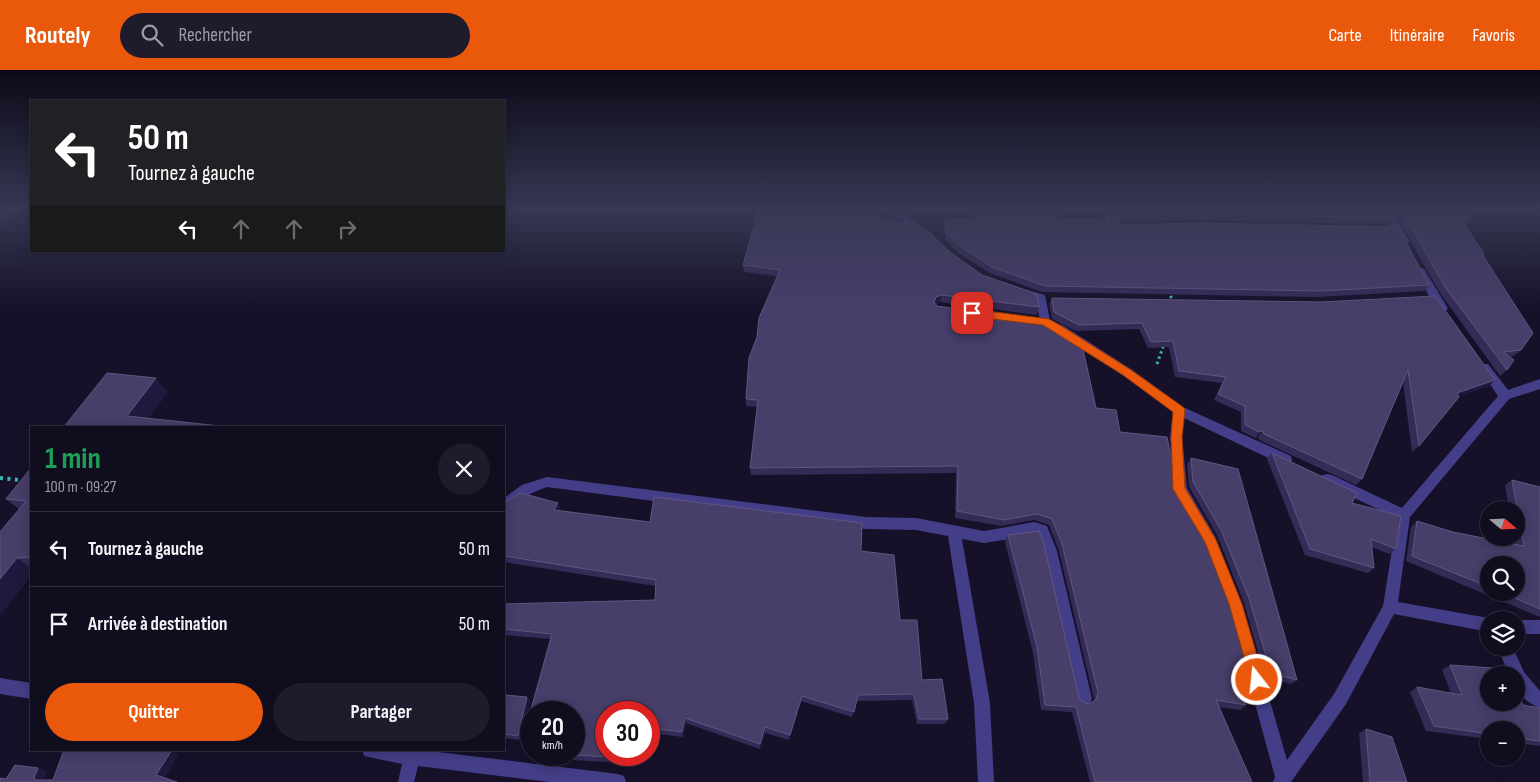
<!DOCTYPE html>
<html lang="fr">
<meta charset="utf-8">
<style>
body{margin:0;font-family:"Sofia Sans Condensed",sans-serif;background:#1e1b2c;color:#f1f3f6;height:100vh;display:flex;flex-direction:column;font-size:19px;white-space:nowrap}
*{box-sizing:border-box;margin:0}
p{font-size:16px;color:#9c9ca4}
.icon{flex:none;width:28px;height:28px;fill:none;stroke:currentColor;stroke-width:2;stroke-linecap:round;stroke-linejoin:round}
.map{position:relative;flex:1;overflow:hidden}
.side{position:absolute;left:30px;top:356px;width:475px;height:325px;display:flex;flex-direction:column;background:#100d1f;border-radius:0px;box-shadow:0 2px 12px #0003,0 0 0 1px #302d3d}
.side>*{flex:none}
.guide{position:absolute;left:30px;top:30px;width:475px;height:152px;border-radius:0px;box-shadow:0 2px 12px #0003,0 0 0 1px #302d3d;background:#202124;color:#fff;overflow:hidden}
.needle{width:32px;rotate:109deg}
.buttons{position:absolute;left:1480px;top:431px;display:grid;gap:10px}
.buttons a{display:grid;place-items:center;width:45px;height:45px;border-radius:50%;background:#100d1f;box-shadow:0 2px 12px #0003,0 0 0 1px #302d3d;font-size:25px}
.speed{position:absolute;left:520px;top:631px;display:flex;gap:10px;font-size:25px;font-weight:700;text-align:center}
.speed>*{display:grid;place-content:center;width:65px;height:65px;border-radius:50%;background:#100d1f;box-shadow:0 2px 12px #0003,0 0 0 1px #302d3d;line-height:1}
.speed small{font-size:12px;font-weight:400}
.speed .limit{border:8px solid #d22;background:#fff;color:#111}
.pin{position:absolute;display:grid;place-items:center;width:42px;height:42px;color:#fff;margin:-21px;border-radius:10px;box-shadow:0 2px 8px #0006}
.me{position:absolute;width:55px;margin:-28px;rotate:344deg;stroke-linejoin:round;filter:drop-shadow(0 0 4px #0008)}
.turn{display:flex;align-items:center;gap:18px;height:105px;padding:0 15px;font-size:22px}
.turn .icon{width:65px;height:65px;stroke-width:2.5}
.turn b{display:block;font-size:35px;line-height:42px}
.lanes{display:flex;align-items:center;height:48px;padding:0 15px;background:#0003;justify-content:center;gap:25px;direction:ltr}
.lanes .off{opacity:.35}
.round{display:grid;place-items:center;flex:none;width:52px;height:52px;border-radius:26px;background:#1e1b2c}
.head{display:flex;align-items:center;justify-content:space-between;height:85px;padding:0 15px}
h1{font-size:30px;font-weight:700;line-height:38px;color:#1e9e55}
.action{display:flex;gap:10px;margin-top:auto;padding:10px 15px}
.action a{flex:1;height:58px;border-radius:30px;background:#ea580c;color:#fff;font-size:20px;font-weight:700;line-height:58px;text-align:center}
.action a+a{background:#1e1b2c;color:#f1f3f6}
ul{padding:0;list-style:none}
li{display:flex;align-items:center;gap:15px;height:75px;padding:0 15px;border-top:1px solid #302d3d}
li div{flex:1}
li b{display:block;font-size:19px}
li em{font-style:normal}
header{display:flex;align-items:center;gap:30px;box-sizing:border-box;height:70px;padding:0 25px;background:#ea580c;color:#fff}
header strong{font-size:24px}
nav{display:flex;gap:28px;margin-inline-start:auto;font-size:18px}
.search{width:350px;height:45px;background:#1e1b2c;display:flex;align-items:center;gap:12px;box-sizing:border-box;padding:0 18px;border-radius:28px;color:#9c9ca4;font-size:19px}
.map>svg:first-child{display:block}
.lines{fill:none;stroke-linecap:round;stroke-linejoin:round}
.path-far1{stroke:#34b8b5;stroke-width:3;stroke-dasharray:2.5 3;stroke-linecap:butt}
.path{stroke:#34b8b5;stroke-width:4;stroke-dasharray:3 4.5;stroke-linecap:butt}
.street{fill:#433e87;fill-rule:evenodd}
.wall{fill:#352b57;fill-rule:evenodd}
.shaded-wall{fill:#21193d}
.building{fill:#473e69;stroke:#5f5780}
.route{fill:#ea580c;stroke:#983908}
</style>
<header>
<strong>Routely</strong>
<div class="search"><svg class="icon" aria-label="search" viewBox="0 0 24 24"><circle cx="10" cy="10" r="6"/><path d="M15 15l6 6"/></svg>Rechercher</div>
<nav><a>Carte</a><a>Itinéraire</a><a>Favoris</a></nav>
</header>
<div class="map">
<svg width="1540" height="712" viewBox="0 0 1540 712">
<rect width="100%" height="100%" fill="#161129"/>
<g class="lines">
<!-- path-far1 -->
<path class="path-far1" d="M1100 138 1111 151
M1168 221 1173 231
M1157 294 1164 274"/>
<!-- path -->
<path class="path" d="M0 408 19 410"/>
<!-- street -->
<path class="street" d="M882 138H894L933 164 928 167 924 166Z
M1381 138H1391L1409 171 1408 173H1400Z
M1420 198 1424 199 1446 235 1448 238 1446 241H1438L1415 202Z
M1023 219 1045 225 1050 250 1064 256 1131 299 1183 337 1291 386 1292 390 1291 394 1286 395 1281 394 1184 348 1182 367 1187 418 1215 466 1242 534 1287 690 1334 624 1383 536 1397 448 1322 413 1320 409 1322 405 1327 404 1332 405 1402 438 1498 326 1480 300 1478 297 1480 294H1488L1508 320 1540 309V319L1509 329 1410 447 1398 532 1489 548 1494 550H1489V562L1394 544 1346 634 1291 712H1273L1275 707 1228 534 1204 472 1173 419 1170 367 1173 342C1131 311 1088 277 1041 255L1036 230 1019 226 1018 223Z
M547 407 866 447 916 448 984 461 1034 452 1047 456 1057 481 1092 629 1090 634 1084 637 1078 634 1076 629 1043 481 1037 465 984 473 962 469 990 633 994 712H978L974 633 948 466 916 460 866 459 547 417 532 423 504 441V428L522 415Z
M1516 550H1540V564H1516Z
M1498 578H1513L1524 602 1540 621V639L1527 631 1516 619V605H1509Z
M0 608 31 613V629L0 624Z
M362 680H422L618 704 624 706 626 712H550L418 696 414 712H398L402 694 364 686Z"/>
</g>
<!-- wall -->
<path class="wall" d="M968 138H1054L1060 149 1109 150 1106 138H1387L1392 148 1388 154 1196 150 1120 152 1119 153 1123 155 1429 215 1424 221 1317 227 1042 222 990 203 958 183 945 169 944 155 945 148 975 149Z
M1392 138H1465L1472 149 1467 156H1466L1484 184 1483 186 1521 280 1514 286 1509 287 1507 300 1500 306 1440 223Z
M859 142 950 182 982 205 1039 237 1037 245 940 232 936 234 937 236 1096 338 1120 362 1176 413 1251 596 1244 602 1239 600 1246 635 1240 640 1219 637 1252 712H1090L1072 642 1041 640 1033 583 1005 472 1008 465 1081 631 1089 634 1093 631 1094 629 1059 481 1049 455 1034 450 1001 456 955 448 956 403 751 405 750 398 757 337 746 336V329L777 206 744 202 743 195Z
M1052 228 1495 310 1489 316 1458 326 1419 376 1412 382 1403 312 1362 409 1356 415 1259 370 1258 367 1255 368 1241 361V342L1214 330 1222 313 1175 307 1169 277 1148 278 1139 259 1076 261 1052 249 1049 234Z
M1272 383 1352 433 1396 479 1389 484 1372 477 1374 498 1368 503 1305 485 1267 389Z
M1191 388 1297 610 1291 614 1265 607 1244 533 1217 465 1189 417 1187 394Z
M31 398V505L0 545V462L19 439 6 429Z
M1512 410 1540 417V547L1406 491 1411 457 1417 451 1453 462 1515 474 1514 468H1516V440H1509L1505 415ZM1489 495 1516 522H1489Z
M504 433H558L560 441 861 481 900 550 922 610 948 649 945 654H917L912 630 856 631 852 647 801 631 789 670 765 663 760 679 686 653 683 667 649 663V642L606 685H646L644 694 573 690 571 685 575 660H574V642H531V655L528 650 550 569 504 565V534L655 530V516L504 492Z
M1450 595 1523 635 1540 638V676L1516 673V660H1489V669L1426 661 1410 622 1417 617 1451 623 1442 600Z
M504 625 527 627 530 631 521 670 504 668Z
M1366 659 1407 712H1363L1359 663Z"/>
<!-- shaded-wall -->
<path class="shaded-wall" d="M14 138H28L0 159V148Z
M1123 146 1120 152 1113 158 1116 151Z
M942 225 940 232 934 234V232L936 227Z
M156 308 168 322 142 358 127 346Z
M1495 310 1489 316 1451 329 1457 323Z
M1263 361 1258 367 1255 368 1259 362Z
M558 433 561 440 557 447 554 440Z
M17 488 31 498V505L0 545V509Z
M802 626 801 631 789 670 790 665Z
M527 627 530 631 521 670 518 666Z
M685 648 686 653 683 667 682 662Z
M765 657V663L760 679V674Z
M172 680 179 684 164 709 156 705Z
M643 685H646L644 694 643 689Z
M38 698 47 702 43 711 36 710 34 708Z"/>
<!-- building -->
<path class="building" d="M0 138H14L0 148Z
M759 138H859V142L920 157 932 165 950 182 982 205 1037 224 1039 237 942 225 936 227 934 232 937 236 1045 251 1079 269 1081 270 1096 338 1116 340 1120 362 1167 367 1170 382 1174 383 1176 413 1207 466 1232 529 1251 596 1238 593 1246 635 1216 630 1252 712H1095L1076 637 1045 635 1037 577 1008 465 1039 461 1044 475 1078 624 1081 631 1089 634 1096 630 1098 623 1062 474 1052 449 1037 444 1004 450 957 441 958 396 750 398 758 330 746 329 749 288 757 267 759 248 780 200 743 195Z
M973 138H1054L1060 149 1114 150 1110 138H1387L1392 148 1199 144 1123 146 1116 151 1123 155 1199 153 1398 157 1429 215 1321 221 1045 216 992 197 960 176 946 163 945 148 980 149Z
M1400 138H1465L1472 149H1461L1484 184H1482L1533 263 1521 280 1503 282 1514 290 1507 300 1445 217Z
M1435 226 1495 310 1457 323 1459 327 1419 376 1408 300 1362 409 1264 364 1263 361 1259 362 1245 355V336L1218 324 1226 307 1179 301 1173 271 1151 272 1142 253 1079 255 1054 242 1052 228 1322 232Z
M107 303 156 308 127 346 239 358H63Z
M1272 383 1357 423 1352 433 1401 446 1396 479 1371 469 1374 498 1310 479Z
M1191 388 1238 399 1297 610 1271 603 1249 528 1221 460 1193 412Z
M31 398V487L17 488 0 509V462L26 431 6 429Z
M1512 410 1540 417V539L1501 522H1516V495H1489V517L1412 486 1417 451 1453 462 1524 476Z
M521 423 558 433 554 440 650 452 654 427 862 453 861 481 894 485 900 550H917L922 610 942 609 948 649H919L914 624 858 625 854 642 802 626 790 665 765 657 760 674 685 648 682 662 649 658V642H606V685H643V689L574 685V668L576 656 574 655V642H531V651L528 650 552 564 504 559V534L655 530 656 510 504 486V433Z
M1450 595 1507 599 1509 605H1489V632H1516V621L1523 635 1540 638V671L1516 668V660H1489V664L1434 656 1417 617 1462 625Z
M504 625 527 627 518 666 504 664Z
M1366 659 1392 667 1407 712H1370Z
M64 680H172L156 705 177 712H0V708L6 709 15 695 38 698 34 708 36 710H53Z"/>
<!-- sky -->
<linearGradient id="sky" x2="0" y2="1"><stop stop-color="#0c0917"/><stop offset="0.58" stop-color="#363854"/><stop offset="1" stop-color="#363854" stop-opacity="0"/></linearGradient>
<rect width="1540" height="238" fill="url(#sky)"/>
<!-- route -->
<path class="route" d="M972 239 1049 249 1063 257 1131 300 1183 337 1185 340 1182 367 1185 418 1216 470 1242 534 1264 610 1262 615 1257 617 1252 615 1229 534 1205 472 1173 419 1171 367 1173 342 1123 305 1043 255 968 246 967 243Z"/>
</svg>
<div class="buttons">
<a><svg class="needle" viewBox="-14 -14 28 28"><path d="M0-13l5 13h-10z" fill="#e53935"/><path d="M0 13l5-13h-10z" fill="#9c9ca4"/></svg></a>
<a><svg class="icon" aria-label="search" viewBox="0 0 24 24"><circle cx="10" cy="10" r="6"/><path d="M15 15l6 6"/></svg></a>
<a><svg class="icon" aria-label="layers" viewBox="0 0 24 24"><path d="M12 4l9 5-9 5-9-5zM3 14l9 5 9-5"/></svg></a>
<a>+</a>
<a>−</a>
</div>
<div class="speed"><div>20<small>km/h</small></div><div class="limit">30</div></div>
<div class="pin" style="left:972px;top:243px;background:#d93025"><svg class="icon" aria-label="arrive" viewBox="0 0 24 24"><path d="M6 21V4h12l-3 4 3 4H6"/></svg></div>
<svg class="me" style="left:1257px;top:610px" viewBox="-20 -20 40 40"><circle r="17" fill="#ea580c" stroke="#fff" stroke-width="3"/><path d="M0-11L8 9 0 5-8 9z" fill="#fff"/></svg>
<div class="guide">
<div class="turn"><svg class="icon" aria-label="left" viewBox="0 0 24 24"><path d="M17 20v-9H6M10 6l-5 5 5 5"/></svg><div><b>50 m</b>Tournez à gauche</div></div>
<div class="lanes"><svg class="icon" aria-label="left" viewBox="0 0 24 24"><path d="M17 20v-9H6M10 6l-5 5 5 5"/></svg><svg class="icon off" aria-label="ahead" viewBox="0 0 24 24"><path d="M12 20V5M6 11l6-6 6 6"/></svg><svg class="icon off" aria-label="ahead" viewBox="0 0 24 24"><path d="M12 20V5M6 11l6-6 6 6"/></svg><svg class="icon off" aria-label="right" viewBox="0 0 24 24"><path d="M7 20v-9h11M14 6l5 5-5 5"/></svg></div>
</div>
<section class="side">
<div class="head"><div><h1>1 min</h1><p>100 m · 09:27</p></div><a class="round"><svg class="icon" aria-label="close" viewBox="0 0 24 24"><path d="M6 6l12 12M18 6L6 18"/></svg></a></div>
<ul>
<li><svg class="icon" aria-label="left" viewBox="0 0 24 24"><path d="M17 20v-9H6M10 6l-5 5 5 5"/></svg><div><b>Tournez à gauche</b></div><em>50 m</em></li>
<li><svg class="icon" aria-label="arrive" viewBox="0 0 24 24"><path d="M6 21V4h12l-3 4 3 4H6"/></svg><div><b>Arrivée à destination</b></div><em>50 m</em></li>
</ul>
<div class="action"><a>Quitter</a><a>Partager</a></div>
</section>
</div>
